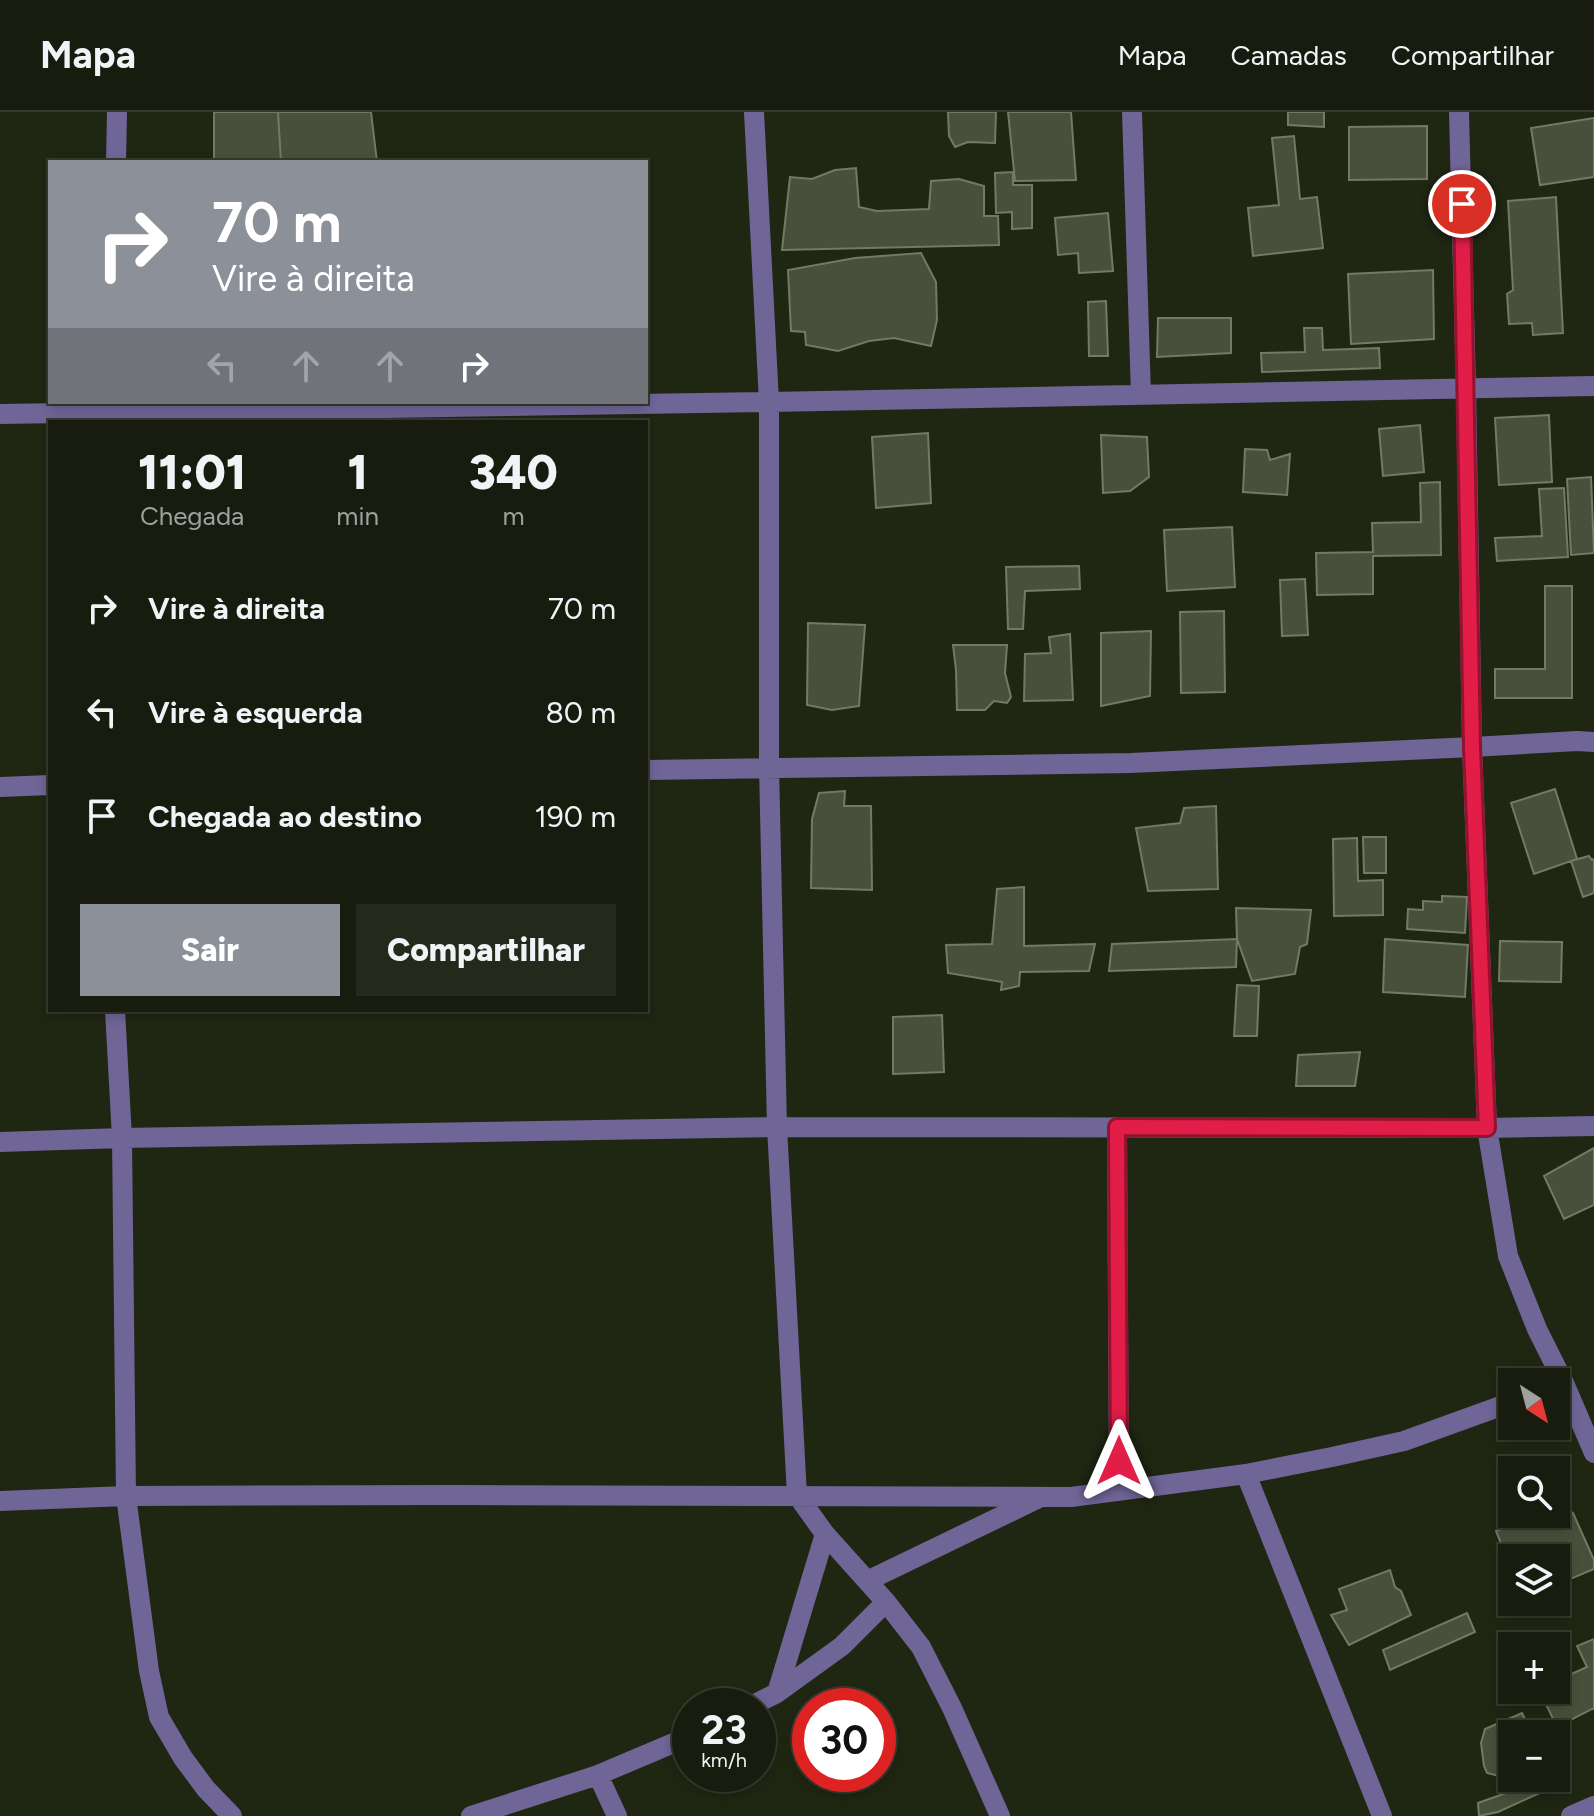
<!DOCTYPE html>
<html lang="pt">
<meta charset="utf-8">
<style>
body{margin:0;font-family:Figtree,sans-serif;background:#24291c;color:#f1f3f6;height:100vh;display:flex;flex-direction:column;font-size:30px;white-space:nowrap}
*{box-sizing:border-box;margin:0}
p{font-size:26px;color:#9ea19e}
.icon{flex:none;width:44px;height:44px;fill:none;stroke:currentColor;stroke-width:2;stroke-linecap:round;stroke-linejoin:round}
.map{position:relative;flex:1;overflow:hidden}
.details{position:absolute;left:48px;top:308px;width:600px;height:592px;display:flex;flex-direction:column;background:#171c0e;border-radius:0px;box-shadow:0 4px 12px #0003,0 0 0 2px #363a2e}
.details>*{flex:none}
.banner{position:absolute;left:48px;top:48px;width:600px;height:244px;border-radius:0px;box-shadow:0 4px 12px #0003,0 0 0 2px #363a2e;background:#8c9099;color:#fff;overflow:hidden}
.needle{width:52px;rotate:144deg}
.buttons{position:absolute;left:1498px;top:1256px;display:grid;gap:16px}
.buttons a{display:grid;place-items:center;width:72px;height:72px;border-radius:0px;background:#171c0e;box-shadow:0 4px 12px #0003,0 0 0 2px #363a2e;font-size:40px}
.speed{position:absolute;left:672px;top:1576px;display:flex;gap:16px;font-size:40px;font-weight:700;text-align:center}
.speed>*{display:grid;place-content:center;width:104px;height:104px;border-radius:50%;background:#171c0e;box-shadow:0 4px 12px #0003,0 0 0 2px #363a2e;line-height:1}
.speed small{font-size:20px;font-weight:400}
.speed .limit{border:12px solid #d22;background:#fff;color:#111}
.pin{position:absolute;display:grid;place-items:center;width:68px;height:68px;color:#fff;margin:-34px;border:4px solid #fff;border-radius:50%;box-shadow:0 2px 8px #0007}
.me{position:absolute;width:88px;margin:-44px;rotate:0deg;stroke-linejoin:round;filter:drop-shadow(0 0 6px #0008)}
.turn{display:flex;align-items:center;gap:28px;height:168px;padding:0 32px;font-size:36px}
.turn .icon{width:104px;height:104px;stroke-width:2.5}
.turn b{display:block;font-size:56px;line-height:68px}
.lanes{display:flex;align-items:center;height:76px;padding:0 32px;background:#0003;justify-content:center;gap:40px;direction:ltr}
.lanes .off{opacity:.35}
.eta{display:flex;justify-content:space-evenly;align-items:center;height:136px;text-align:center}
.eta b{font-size:48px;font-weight:800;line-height:56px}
.action{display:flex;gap:16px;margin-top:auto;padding:16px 32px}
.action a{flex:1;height:92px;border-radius:0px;background:#8c9099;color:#fff;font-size:32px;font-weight:800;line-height:92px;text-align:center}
.action a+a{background:#24291c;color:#f1f3f6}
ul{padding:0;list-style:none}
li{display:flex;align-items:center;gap:24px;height:104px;padding:0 32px}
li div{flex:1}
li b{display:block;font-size:30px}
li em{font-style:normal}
header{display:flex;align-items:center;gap:48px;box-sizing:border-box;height:112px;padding:0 40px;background:#171c0e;border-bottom:2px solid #363a2e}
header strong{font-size:38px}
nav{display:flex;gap:44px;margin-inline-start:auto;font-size:28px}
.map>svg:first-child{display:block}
.building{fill:#48503b;stroke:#727a63;stroke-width:2}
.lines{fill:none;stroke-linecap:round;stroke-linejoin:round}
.minor{stroke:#706597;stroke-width:20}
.route-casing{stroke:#92132f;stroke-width:20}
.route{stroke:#e11d48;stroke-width:14}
</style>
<header>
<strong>Mapa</strong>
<nav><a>Mapa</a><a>Camadas</a><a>Compartilhar</a></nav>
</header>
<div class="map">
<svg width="1594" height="1704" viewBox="0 0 1594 1704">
<rect width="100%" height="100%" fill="#1f2612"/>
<!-- building -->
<path class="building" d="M214 0H278L281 50H214Z
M278 0H371L377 50H281Z
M948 0H996L995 31 968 30 955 35 949 24Z
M1008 0H1071L1076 68 1015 69Z
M1288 0H1324V15L1288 13Z
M1594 6V65L1540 73 1531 16Z
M1427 14V67L1349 68V15Z
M1294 24 1300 87 1317 85 1323 136 1253 144 1248 96 1279 93 1272 26Z
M856 56 859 95 877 99 929 97 931 69 959 67 984 74V104H998L999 133 782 138 790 65 812 67 835 58Z
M1013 60V73H1032V116L1012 117V100L996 101 995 61Z
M1556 85 1563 221 1533 223 1532 211 1509 212 1507 182 1513 178 1508 89Z
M1108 101 1113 159 1079 161 1078 141 1058 143 1055 106Z
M921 141 936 170 937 208 931 234 894 226 869 229 838 239 806 233 805 220 791 219 788 158 855 146Z
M1433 158 1434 227 1351 232 1348 162Z
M1106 189 1108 244H1089L1088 190Z
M1158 206H1231V241L1157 245Z
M1304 216H1322L1323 238 1379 236 1380 256 1262 260 1261 241 1305 240Z
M1549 303 1552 370 1499 373 1495 306Z
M1420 313 1424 360 1383 364 1379 317Z
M928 321 931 391 876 396 872 325Z
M1101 323 1147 325 1149 365 1130 379 1103 381Z
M1245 337 1267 338 1270 348 1290 342 1287 383 1243 380Z
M1591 365 1594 441 1571 443 1567 367Z
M1440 370 1441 443 1373 444V482L1317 483 1316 441 1373 440 1372 411 1421 410 1420 371Z
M1564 376 1568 445 1497 449 1495 426 1542 424 1539 377Z
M1232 415 1235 475 1167 479 1164 418Z
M1079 454 1080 477 1025 479 1023 517H1008L1006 455Z
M1305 467 1308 523 1282 524 1280 468Z
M1545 474H1572V586H1495V557H1545Z
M1224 499 1225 580 1181 581 1180 500Z
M808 511 865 513 859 594 832 598 807 593Z
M1151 519 1150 584 1101 594V521Z
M1070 522 1073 588 1024 589 1025 542 1051 541 1049 525Z
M953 533H1007L1005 561 1011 585 1007 591 994 589 985 598H957L956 558Z
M1555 677 1577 747 1534 762 1511 691Z
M845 679 844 694H871L872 778 811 776 812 707 819 681Z
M1216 694 1218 777 1148 779 1136 716 1180 711 1184 696Z
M1363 725H1386V761H1364Z
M1357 726 1358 769 1383 768V803L1334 804 1333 727Z
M1589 744 1592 748 1594 747V781L1583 785 1571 749Z
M1024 775V834L1095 832 1089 859 1020 860 1019 874 1001 878 1002 870 948 861 946 833 992 832 997 777Z
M1442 784 1467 785 1465 821 1407 817 1408 797 1423 798V789L1442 790Z
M1236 796 1311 798 1307 832 1300 835 1295 862 1252 869 1237 827Z
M1237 827 1236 855 1109 859 1112 832Z
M1385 827 1468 833 1465 885 1383 880Z
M1500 829 1562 830 1561 870 1499 869Z
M1237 873 1259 874 1257 924H1234Z
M942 903 944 960 893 962V905Z
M1360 940 1355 974H1296L1298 943Z
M1594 1036V1093L1564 1107 1544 1064Z
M1556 1392H1559L1573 1401 1594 1448V1457L1556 1473V1446H1512V1459L1496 1419 1520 1409 1515 1402H1556Z
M1390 1458 1395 1475 1401 1479 1411 1503 1349 1533 1331 1503 1347 1498 1339 1477Z
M1467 1501 1475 1520 1390 1558 1383 1538Z
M1594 1527V1598V1596L1557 1615 1539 1578H1556V1569L1587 1555 1577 1534Z
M1522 1601 1532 1622H1512V1666H1551L1555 1674 1498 1700 1479 1704 1478 1691 1506 1681 1499 1671V1664L1487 1661 1484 1654 1481 1631 1485 1617Z"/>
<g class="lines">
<!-- minor -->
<path class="minor" d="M754 0 769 290V654L777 1015 797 1383 825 1422 886 1490 921 1535 952 1596 1000 1704
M1132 0 1141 283
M116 50 117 0
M0 302 769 290 1594 274
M646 658 1131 651 1472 635 1466 277 1459 0
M0 675 50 673
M115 898 122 1026 126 1384 149 1559 159 1605 183 1646 206 1677 232 1704
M1117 1015 1119 1379
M0 1030 122 1026 777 1015 1487 1016 1594 1014
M1564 1271 1594 1341
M1556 1274 1564 1271 1537 1217 1508 1144 1487 1016 1472 635 1577 629 1594 630
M1246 1362 1382 1704
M0 1389 126 1384 456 1383 1071 1385 1246 1362 1332 1345 1404 1329 1512 1290
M867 1469 1039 1386
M777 1581 825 1422
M751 1594 777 1581 842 1534 886 1490
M598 1663 617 1704
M471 1704 598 1663 690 1624
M1571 1704 1594 1694"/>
</g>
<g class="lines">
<!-- route casing -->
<g class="route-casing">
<path id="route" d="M1119 1349 1117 1015 1487 1016 1472 635 1462 92"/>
</g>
<!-- route -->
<use href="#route" class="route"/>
</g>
</svg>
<div class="buttons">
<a><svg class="needle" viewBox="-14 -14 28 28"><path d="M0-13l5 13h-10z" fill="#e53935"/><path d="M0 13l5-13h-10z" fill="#9ea19e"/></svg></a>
<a><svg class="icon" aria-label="search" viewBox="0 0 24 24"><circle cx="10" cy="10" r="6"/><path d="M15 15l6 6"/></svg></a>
<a><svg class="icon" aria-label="layers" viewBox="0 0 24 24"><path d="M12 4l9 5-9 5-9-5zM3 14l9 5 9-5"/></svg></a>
<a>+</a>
<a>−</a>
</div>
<div class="speed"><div>23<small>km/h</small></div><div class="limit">30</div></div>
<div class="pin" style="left:1462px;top:92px;background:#d93025"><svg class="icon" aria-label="arrive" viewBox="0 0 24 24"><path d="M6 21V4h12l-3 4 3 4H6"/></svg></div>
<svg class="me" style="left:1119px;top:1349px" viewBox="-20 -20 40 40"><path d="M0-17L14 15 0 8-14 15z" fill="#e11d48" stroke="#fff" stroke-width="4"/></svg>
<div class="banner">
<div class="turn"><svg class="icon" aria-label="right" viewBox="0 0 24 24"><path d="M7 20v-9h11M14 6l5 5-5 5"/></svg><div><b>70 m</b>Vire à direita</div></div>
<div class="lanes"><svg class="icon off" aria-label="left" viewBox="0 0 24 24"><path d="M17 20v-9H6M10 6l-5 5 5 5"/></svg><svg class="icon off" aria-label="ahead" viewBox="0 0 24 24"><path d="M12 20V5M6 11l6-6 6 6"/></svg><svg class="icon off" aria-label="ahead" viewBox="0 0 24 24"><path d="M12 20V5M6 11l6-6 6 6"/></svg><svg class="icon" aria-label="right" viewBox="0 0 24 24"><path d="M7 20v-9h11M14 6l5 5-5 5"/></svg></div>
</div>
<section class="details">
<div class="eta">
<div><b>11:01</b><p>Chegada</p></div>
<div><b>1</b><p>min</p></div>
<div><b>340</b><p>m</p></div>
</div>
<ul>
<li><svg class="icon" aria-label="right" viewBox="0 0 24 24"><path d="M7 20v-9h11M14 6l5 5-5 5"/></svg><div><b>Vire à direita</b></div><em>70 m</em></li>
<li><svg class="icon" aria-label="left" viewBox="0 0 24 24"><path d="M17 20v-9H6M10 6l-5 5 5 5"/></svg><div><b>Vire à esquerda</b></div><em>80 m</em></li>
<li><svg class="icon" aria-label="arrive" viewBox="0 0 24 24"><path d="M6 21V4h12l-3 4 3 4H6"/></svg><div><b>Chegada ao destino</b></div><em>190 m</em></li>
</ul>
<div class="action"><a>Sair</a><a>Compartilhar</a></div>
</section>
</div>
